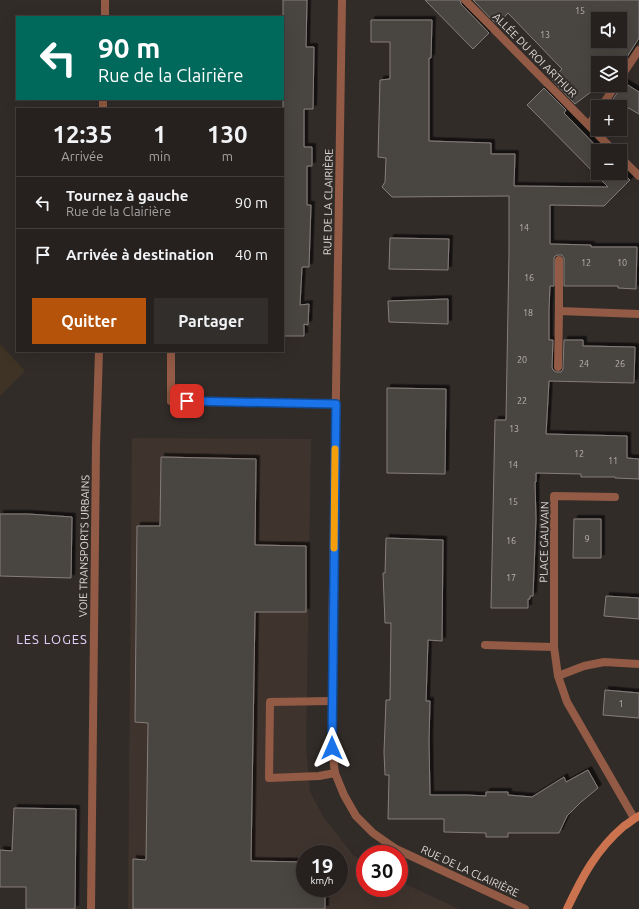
<!DOCTYPE html>
<html lang="fr">
<meta charset="utf-8">
<style>
body{margin:0;font-family:Ubuntu,sans-serif;background:#322e2c;color:#f1f3f6;height:100vh;display:flex;flex-direction:column;font-size:15px;white-space:nowrap}
*{box-sizing:border-box;margin:0}
p{font-size:13px;color:#a4a3a4}
.icon{flex:none;width:22px;height:22px;fill:none;stroke:currentColor;stroke-width:2;stroke-linecap:round;stroke-linejoin:round}
.map{position:relative;flex:1;overflow:hidden}
.side{position:absolute;left:16px;top:108px;width:268px;height:244px;display:flex;flex-direction:column;background:#26211f;border-radius:0px;box-shadow:0 4px 16px #0002,0 0 0 1px #423e3d}
.side>*{flex:none}
.top-card{position:absolute;left:16px;top:16px;width:268px;height:84px;border-radius:0px;box-shadow:0 4px 16px #0002,0 0 0 1px #423e3d;background:#00695c;color:#fff;overflow:hidden}
.controls{position:absolute;left:591px;top:12px;display:grid;gap:8px}
.controls a{display:grid;place-items:center;width:36px;height:36px;border-radius:0px;background:#26211f;box-shadow:0 4px 16px #0002,0 0 0 1px #423e3d;font-size:20px}
.speed{position:absolute;left:296px;top:845px;display:flex;gap:8px;font-size:20px;font-weight:700;text-align:center}
.speed>*{display:grid;place-content:center;width:52px;height:52px;border-radius:50%;background:#26211f;box-shadow:0 4px 16px #0002,0 0 0 1px #423e3d;line-height:1}
.speed small{font-size:10px;font-weight:400}
.speed .limit{border:6px solid #d22;background:#fff;color:#111}
.pin{position:absolute;display:grid;place-items:center;width:34px;height:34px;color:#fff;margin:-17px;border-radius:8px;box-shadow:0 2px 6px #0006}
.me{position:absolute;width:44px;margin:-22px;rotate:0deg;stroke-linejoin:round;filter:drop-shadow(0 0 3px #0008)}
.turn{display:flex;align-items:center;gap:14px;height:84px;padding:0 16px;font-size:18px}
.turn .icon{width:52px;height:52px;stroke-width:2.5}
.turn b{display:block;font-size:28px;line-height:34px}
.eta{display:flex;justify-content:space-evenly;align-items:center;height:68px;text-align:center}
.eta b{font-size:24px;font-weight:700;line-height:28px}
.cta{display:flex;gap:8px;margin-top:auto;padding:8px 16px}
.cta a{flex:1;height:46px;border-radius:0px;background:#b45309;color:#fff;font-size:16px;font-weight:700;line-height:46px;text-align:center}
.cta a+a{background:#322e2c;color:#f1f3f6}
ul{padding:0;list-style:none}
li{display:flex;align-items:center;gap:12px;height:52px;padding:0 16px;border-top:1px solid #423e3d}
li div{flex:1}
li b{display:block;font-size:15px}
li em{font-style:normal}
.map>svg:first-child{display:block}
.built{fill:#3f332d;fill-rule:evenodd}
.education{fill:#3e3324}
.building{fill:#4a4441;stroke:#857e7b;fill-rule:evenodd;filter:url(#shadow)}
.lines{fill:none;stroke-linecap:round;stroke-linejoin:round}
.service{stroke:#935b45;stroke-width:8}
.minor{stroke:#935b45;stroke-width:8}
.secondary{stroke:#cb734f;stroke-width:8}
.route-casing{stroke:#114b97;stroke-width:10}
.route{stroke:#1a73e8;stroke-width:7}
.slow{stroke:#f59e0b;stroke-width:7}
.labels{text-anchor:middle;dominant-baseline:central;stroke-width:4;stroke-linejoin:round;paint-order:stroke}
.number-label{font-size:9px;fill:#b8b3b1}
.street-label{font-size:11px;fill:#dcd8d6;stroke:#322c29}
.quarter-label{font-size:13px;letter-spacing:1px;fill:#e3d1fa;stroke:#322c29}
</style>
<div class="map">
<svg width="639" height="909" viewBox="0 0 639 909">
<defs>
<filter id="shadow"><feDropShadow dx="3.5" dy="-3.5" stdDeviation="0" flood-color="#0009"/></filter>
</defs>
<rect width="100%" height="100%" fill="#322c29"/>
<!-- built -->
<path class="built" d="M132 438 311 439 306 747 310 792 324 818 353 855 365 862V888H399V881L459 909H128ZM305 854H339V888H305Z"/>
<!-- education -->
<path class="education" d="M0 344 25 371 0 396Z"/>
<!-- building -->
<path class="building" d="M283 0H307L306 47H314L313 109H304V147H312V166H307V205H311L309 267H302L300 305 309 304 308 325 304 324V336H283Z
M425 0H460L461 4 489 33 473 49Z
M473 0H639V38L620 68V63H598V85H609L604 93 596 88 575 104 552 80 562 69 508 13 497 25ZM598 19H620V41H598Z
M371 20H432L431 58H429V141L491 143V154H515L514 186 608 187 527 105 544 88 566 110 564 113 601 151H598V173H620V171L630 180 604 206 550 205V244L591 245V247H637L636 289 618 288V286H564V258L562 255H557L554 257V286H550L549 309V340H553L552 367 553 370 556 372H561L563 369 564 340H583V346L635 347 634 383 549 381 546 434 627 436V458L639 459V479L615 478V477H581V474L536 473V482H535L536 519 533 596H530V599H528V608H491L495 420H506L509 252V196L392 197 382 187 385 182 386 158 378 157 380 80 390 79V42H371Z
M623 82 639 92V114L613 99 621 88V83Z
M390 238 449 239 448 270 389 269Z
M448 299V324L389 322 388 301Z
M387 388 446 389 445 474 387 473Z
M161 457 256 459 255 545 306 546V612H255L251 861 305 862V888H325V909H133V859L146 860 148 723 135 722 137 526H160Z
M0 514H28L72 517 71 578 0 576Z
M574 519H601V558H573Z
M386 538 443 540 442 641 428 640 426 701H430L429 741 430 795H466L486 796V792H508V795L532 797 564 777 566 782 588 770 598 788 581 802 567 816 559 833H508V837H486V833L444 832V819H388L389 775H385L384 752 386 700H390L391 623H385L383 573H385Z
M606 596 639 598V619L604 616Z
M605 690 639 693V718L603 715Z
M14 808 76 809 75 909H26V887H0V850L12 851Z"/>
<g class="lines">
<!-- service -->
<path class="service" d="M105 17V0
M103 109V99
M171 401V351
M332 701 270 702 269 778 319 776 335 773
M91 909 96 446 99 351"/>
<!-- minor -->
<path class="minor" d="M342 0 332 651V748L335 773 344 795 356 816 373 833 396 849 525 909
M465 0 614 151
M620 78 639 50
M601 107 616 85
M589 125 598 111
M620 157 639 176
M559 260V311L639 314
M558 367 559 311
M171 401 336 404
M615 497 554 496V647L558 676 567 702 634 818
M485 645 554 647
M558 676 584 666 604 662 639 664"/>
<!-- secondary -->
<path class="secondary" d="M567 909C582 877 596 850 624 826 629 823 633 819 639 816"/>
</g>
<g class="lines">
<!-- route casing -->
<g class="route-casing">
<path id="route" d="M187 401 336 404 332 748"/>
</g>
<!-- route -->
<use href="#route" class="route"/>
<!-- slow -->
<path class="slow" d="M334 548 335 449"/>
</g>
<g class="labels">
<!-- number labels -->
<g class="number-label">
<text x="580" y="11">15</text>
<text x="545" y="35">13</text>
<text x="524" y="228">14</text>
<text x="586" y="263">12</text>
<text x="622" y="263">10</text>
<text x="529" y="278">16</text>
<text x="528" y="313">18</text>
<text x="522" y="360">20</text>
<text x="584" y="364">24</text>
<text x="620" y="364">26</text>
<text x="522" y="401">22</text>
<text x="514" y="429">13</text>
<text x="579" y="454">12</text>
<text x="613" y="461">11</text>
<text x="513" y="465">14</text>
<text x="513" y="502">15</text>
<text x="587" y="539">9</text>
<text x="511" y="541">16</text>
<text x="511" y="578">17</text>
<text x="621" y="704">1</text>
</g>
<!-- street labels -->
<g class="street-label">
<text transform="translate(535 55) rotate(45)">ALLÉE DU ROI ARTHUR</text>
<text transform="translate(328 202) rotate(-89)">RUE DE LA CLAIRIÈRE</text>
<text transform="translate(544 542) rotate(-89)">PLACE GAUVAIN</text>
<text transform="translate(84 546) rotate(-89)">VOIE TRANSPORTS URBAINS</text>
<text transform="translate(470 871) rotate(25)">RUE DE LA CLAIRIÈRE</text>
</g>
<!-- quarter labels -->
<g class="quarter-label">
<text x="52" y="639">LES LOGES</text>
</g>
</g>
</svg>
<div class="controls">
<a><svg class="icon" aria-label="sound" viewBox="0 0 24 24"><path d="M4 9h4l5-4v14l-5-4H4zM17 9q2 3 0 6"/></svg></a>
<a><svg class="icon" aria-label="layers" viewBox="0 0 24 24"><path d="M12 4l9 5-9 5-9-5zM3 14l9 5 9-5"/></svg></a>
<a>+</a>
<a>−</a>
</div>
<div class="speed"><div>19<small>km/h</small></div><div class="limit">30</div></div>
<div class="pin" style="left:187px;top:401px;background:#d93025"><svg class="icon" aria-label="arrive" viewBox="0 0 24 24"><path d="M6 21V4h12l-3 4 3 4H6"/></svg></div>
<svg class="me" style="left:332px;top:748px" viewBox="-20 -20 40 40"><path d="M0-17L14 15 0 8-14 15z" fill="#1a73e8" stroke="#fff" stroke-width="4"/></svg>
<div class="top-card">
<div class="turn"><svg class="icon" aria-label="left" viewBox="0 0 24 24"><path d="M17 20v-9H6M10 6l-5 5 5 5"/></svg><div><b>90 m</b>Rue de la Clairière</div></div>
</div>
<section class="side">
<div class="eta">
<div><b>12:35</b><p>Arrivée</p></div>
<div><b>1</b><p>min</p></div>
<div><b>130</b><p>m</p></div>
</div>
<ul>
<li><svg class="icon" aria-label="left" viewBox="0 0 24 24"><path d="M17 20v-9H6M10 6l-5 5 5 5"/></svg><div><b>Tournez à gauche</b><p>Rue de la Clairière</p></div><em>90 m</em></li>
<li><svg class="icon" aria-label="arrive" viewBox="0 0 24 24"><path d="M6 21V4h12l-3 4 3 4H6"/></svg><div><b>Arrivée à destination</b></div><em>40 m</em></li>
</ul>
<div class="cta"><a>Quitter</a><a>Partager</a></div>
</section>
</div>
